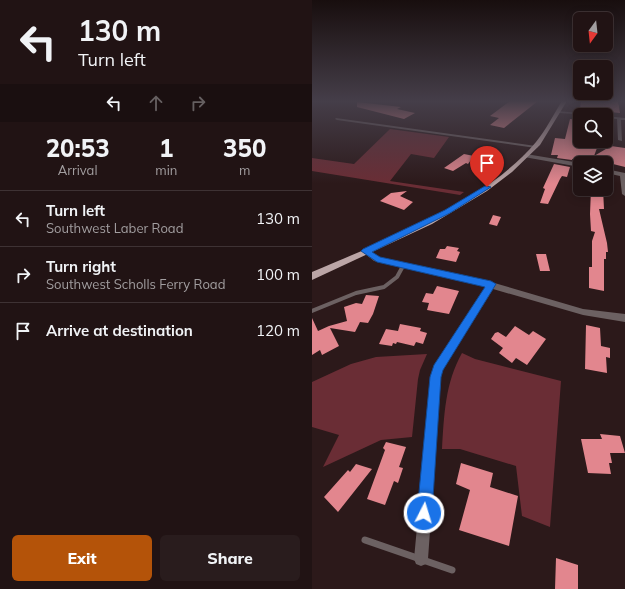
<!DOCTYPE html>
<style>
body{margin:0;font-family:Mulish,sans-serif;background:#291c1d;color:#f1f3f6;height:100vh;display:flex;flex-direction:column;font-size:15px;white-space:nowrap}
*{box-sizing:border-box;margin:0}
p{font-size:13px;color:#a29ea0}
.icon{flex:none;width:22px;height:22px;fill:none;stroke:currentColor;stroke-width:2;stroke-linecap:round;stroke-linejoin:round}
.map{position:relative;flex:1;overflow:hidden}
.side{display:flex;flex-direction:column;background:#211314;width:312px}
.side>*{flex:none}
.banner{background:#211314;color:#f1f3f6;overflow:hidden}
.needle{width:26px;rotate:195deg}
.controls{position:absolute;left:261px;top:12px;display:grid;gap:8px}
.controls a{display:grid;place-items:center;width:40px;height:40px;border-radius:6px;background:#211314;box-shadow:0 2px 10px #0003,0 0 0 1px #3e3234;font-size:20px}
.pin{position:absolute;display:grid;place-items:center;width:34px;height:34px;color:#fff;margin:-41px -17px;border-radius:50% 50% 50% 0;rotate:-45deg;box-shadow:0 0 4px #0007}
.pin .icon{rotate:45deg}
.me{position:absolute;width:44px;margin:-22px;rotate:5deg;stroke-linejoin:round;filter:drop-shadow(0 0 3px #0008)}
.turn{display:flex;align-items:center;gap:14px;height:84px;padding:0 12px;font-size:18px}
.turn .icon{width:52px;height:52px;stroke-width:2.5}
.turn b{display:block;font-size:28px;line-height:34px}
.lanes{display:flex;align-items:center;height:38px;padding:0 12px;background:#0003;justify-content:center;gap:20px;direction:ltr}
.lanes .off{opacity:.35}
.eta{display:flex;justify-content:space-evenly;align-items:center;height:68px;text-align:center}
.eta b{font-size:24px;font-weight:800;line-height:28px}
.cta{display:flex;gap:8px;margin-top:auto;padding:8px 12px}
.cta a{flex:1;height:46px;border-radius:6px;background:#b45309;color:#fff;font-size:16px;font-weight:800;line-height:46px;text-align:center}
.cta a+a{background:#291c1d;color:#f1f3f6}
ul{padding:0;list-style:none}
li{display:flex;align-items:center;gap:12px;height:56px;padding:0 12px;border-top:1px solid #3e3234}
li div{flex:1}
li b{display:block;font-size:15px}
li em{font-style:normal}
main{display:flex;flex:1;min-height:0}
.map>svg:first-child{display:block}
.green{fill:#6a2d35}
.building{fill:#e2868e}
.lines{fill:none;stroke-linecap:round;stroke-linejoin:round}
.service-far1{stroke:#6c6162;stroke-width:4}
.service{stroke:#6c6162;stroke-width:7}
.minor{fill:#6c6162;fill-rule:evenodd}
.primary{fill:#bba5a6;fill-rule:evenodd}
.route{fill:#1a73e8;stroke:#114b97}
</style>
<main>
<section class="side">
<div class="banner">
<div class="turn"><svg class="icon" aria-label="left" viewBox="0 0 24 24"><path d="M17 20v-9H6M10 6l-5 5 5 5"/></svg><div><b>130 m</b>Turn left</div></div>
<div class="lanes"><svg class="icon" aria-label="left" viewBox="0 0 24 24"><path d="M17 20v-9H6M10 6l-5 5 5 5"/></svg><svg class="icon off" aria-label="ahead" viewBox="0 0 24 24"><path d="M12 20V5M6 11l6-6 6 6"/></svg><svg class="icon off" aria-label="right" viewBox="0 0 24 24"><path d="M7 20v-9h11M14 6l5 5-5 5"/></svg></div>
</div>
<div class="eta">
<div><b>20:53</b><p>Arrival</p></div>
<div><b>1</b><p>min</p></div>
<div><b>350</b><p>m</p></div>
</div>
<ul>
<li><svg class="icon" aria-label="left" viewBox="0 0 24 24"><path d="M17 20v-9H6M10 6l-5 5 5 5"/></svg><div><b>Turn left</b><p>Southwest Laber Road</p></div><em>130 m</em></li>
<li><svg class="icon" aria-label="right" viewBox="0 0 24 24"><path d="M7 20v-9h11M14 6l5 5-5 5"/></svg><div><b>Turn right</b><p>Southwest Scholls Ferry Road</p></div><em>100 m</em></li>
<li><svg class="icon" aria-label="arrive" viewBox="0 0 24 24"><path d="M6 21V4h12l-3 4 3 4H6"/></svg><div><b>Arrive at destination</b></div><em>120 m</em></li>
</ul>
<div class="cta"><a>Exit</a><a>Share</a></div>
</section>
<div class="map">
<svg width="313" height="589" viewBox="0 0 313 589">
<rect width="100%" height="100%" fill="#2c191a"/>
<!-- green -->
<path class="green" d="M78 129 137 137 122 158 99 154 78 181 152 192 148 195 0 171V158L42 164Z
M150 353 163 359 249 381 238 527 210 516 204 466 148 449H130C132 416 133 383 150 353Z
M115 354 108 370 106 379 100 437 69 440 11 467 27 435 0 427V382L39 364 64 357Z"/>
<!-- building -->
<path class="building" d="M198 101H226L192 128 178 125 187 118 178 116Z
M269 101H306L308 113 268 109Z
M45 102 89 107 85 109 103 113 92 119 45 107Z
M258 119 268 120 263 144 285 148 282 156 299 146 313 148V167L297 163 260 159V160L245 158 246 155H239L243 138 253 139Z
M152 154 162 156 156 164 154 163 141 171 132 168Z
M242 164 258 167 255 177 250 176 248 179 236 204 228 203 233 189 231 188Z
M279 189H291L292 209H287L295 243 296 252H294V259H292V291L277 288V267H280V241L283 232 279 231 278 214Z
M95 191 88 196 101 202 92 210 68 201 79 193Z
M181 215 189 217 185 226 177 224Z
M135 246 147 248 145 251 148 252 144 262 124 258 128 249H133Z
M224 254H234L238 271H228Z
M125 286 147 291 137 314 115 310 117 303 110 302 114 293 121 294Z
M54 295 67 296 61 314 56 323 48 322 43 332 18 328 27 346 10 355 8 350 0 355V318L6 331 17 326 35 321 32 307 44 303 50 304Z
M88 324 109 328 108 331 115 333 111 344 104 342 102 346 85 342 84 344 81 343 80 346 67 344 74 329 86 331Z
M274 325 288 328 289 346 298 348V358L294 357 295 373 273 369Z
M203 326 217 335 221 331 234 339 215 365 204 358 200 363 187 353 191 348 179 339 183 333 186 332 194 337Z
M288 434 308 436 313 453H298L300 463H297L299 474 276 473 269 439H290Z
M74 442 94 447 87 467 91 468 86 483 82 481 73 505 55 499 73 450 71 448Z
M149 463 181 473 178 487 206 496 197 546 147 530 158 490 144 484Z
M44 464 60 469 26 512 12 497 36 470 38 472Z
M244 558 266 565V589H243Z"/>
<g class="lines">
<!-- service-far1 -->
<path class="service-far1" d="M0 311 44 293 72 287 85 277 91 266"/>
<!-- service -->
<path class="service" d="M53 540 140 570"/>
<!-- minor -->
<path class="minor" d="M246 111 277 114 279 115 247 113Z
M294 116 313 118V120H309L310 141 306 140 305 119 294 118Z
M24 118 224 146 226 147 224 148 25 120 23 119Z
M214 154 268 163V167L212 157 211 156Z
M294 169 313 173V196L310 194 308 176 294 173Z
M52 249H56L67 257 179 282 271 309 313 314V322L271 315 181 289 131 369 129 377 116 559 114 564 109 566 104 564 102 559 119 377 123 365 174 287 62 261 52 253 50 251Z"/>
<!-- primary -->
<path class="primary" d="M250 101H255L228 145 200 172 175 191 120 224 0 280V272C72 241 173 203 224 142 234 130 241 115 250 101Z"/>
</g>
<!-- sky -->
<linearGradient id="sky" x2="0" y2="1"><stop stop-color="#180e0e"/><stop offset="0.55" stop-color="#453e49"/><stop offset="1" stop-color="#453e49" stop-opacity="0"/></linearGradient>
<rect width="313" height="184" fill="url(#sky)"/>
<!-- route -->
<path class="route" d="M173 186 179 187 138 213 60 252 68 257 179 281 184 284 131 370 129 377 120 513 118 518 112 521 107 518 105 513 118 377 122 365 173 287 65 262 49 251 51 249 133 210Z"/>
</svg>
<div class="controls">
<a><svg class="needle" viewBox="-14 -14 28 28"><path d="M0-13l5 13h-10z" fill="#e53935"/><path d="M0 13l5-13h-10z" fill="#a29ea0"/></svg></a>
<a><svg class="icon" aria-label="sound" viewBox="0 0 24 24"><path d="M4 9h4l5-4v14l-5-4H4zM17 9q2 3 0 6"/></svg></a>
<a><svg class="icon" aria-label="search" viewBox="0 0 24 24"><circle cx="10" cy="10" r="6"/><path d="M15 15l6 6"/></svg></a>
<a><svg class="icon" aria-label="layers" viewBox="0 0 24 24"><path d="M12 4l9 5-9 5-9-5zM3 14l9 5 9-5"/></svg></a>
</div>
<div class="pin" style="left:175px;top:187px;background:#d93025"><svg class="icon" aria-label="arrive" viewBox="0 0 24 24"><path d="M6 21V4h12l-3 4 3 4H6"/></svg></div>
<svg class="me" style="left:112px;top:513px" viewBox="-20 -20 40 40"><circle r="17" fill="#1a73e8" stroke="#fff" stroke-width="3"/><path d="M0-11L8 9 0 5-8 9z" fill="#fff"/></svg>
</div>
</main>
